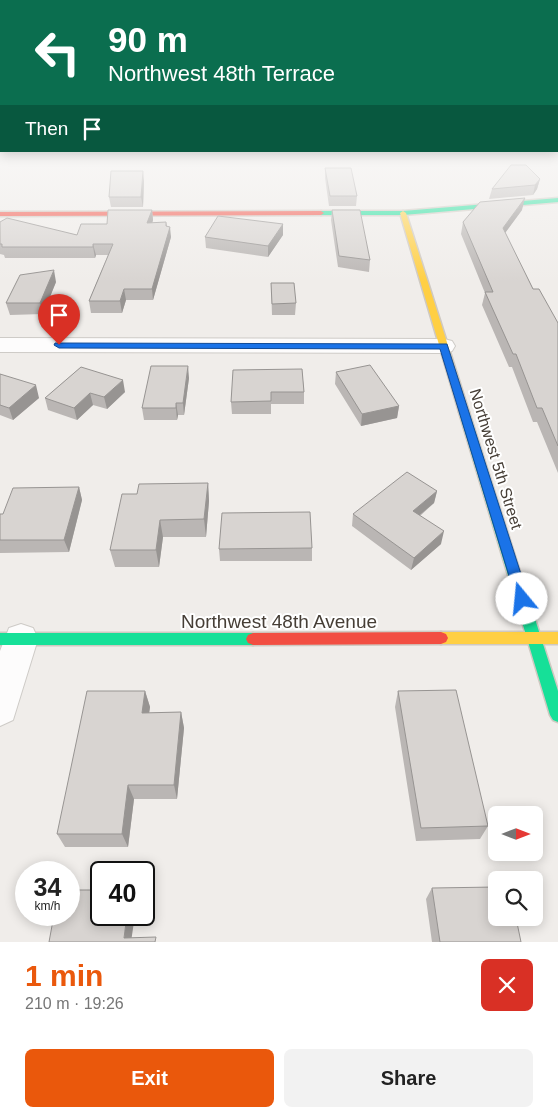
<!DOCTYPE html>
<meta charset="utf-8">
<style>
body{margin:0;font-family:Helvetica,sans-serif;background:#f2f2f2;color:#222;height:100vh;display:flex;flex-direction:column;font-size:19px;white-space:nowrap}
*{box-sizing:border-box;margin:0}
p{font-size:16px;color:#767676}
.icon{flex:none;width:28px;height:28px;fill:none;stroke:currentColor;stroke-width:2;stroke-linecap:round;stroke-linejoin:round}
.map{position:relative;height:942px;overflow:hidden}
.panel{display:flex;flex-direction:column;background:#fff;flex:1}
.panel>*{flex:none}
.hud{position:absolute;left:0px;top:0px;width:559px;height:152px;box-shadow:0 2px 12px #0003;background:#0b6e4f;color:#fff;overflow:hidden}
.needle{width:32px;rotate:90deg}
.tools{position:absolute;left:488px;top:806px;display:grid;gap:10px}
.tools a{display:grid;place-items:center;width:55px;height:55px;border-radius:8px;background:#fff;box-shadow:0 2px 12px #0003;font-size:25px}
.speed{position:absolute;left:15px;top:861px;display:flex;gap:10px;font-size:25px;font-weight:700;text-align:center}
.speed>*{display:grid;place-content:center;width:65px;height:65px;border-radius:50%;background:#fff;box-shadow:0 2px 12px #0003;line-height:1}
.speed small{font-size:12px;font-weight:400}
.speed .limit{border:2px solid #111;border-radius:8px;background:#fff;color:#111}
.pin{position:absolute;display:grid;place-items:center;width:42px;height:42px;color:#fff;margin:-51px -21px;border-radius:50% 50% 50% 0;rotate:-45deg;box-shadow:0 0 5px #0007}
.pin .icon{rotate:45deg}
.me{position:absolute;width:55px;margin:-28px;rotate:343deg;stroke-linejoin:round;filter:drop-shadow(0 0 4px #0008)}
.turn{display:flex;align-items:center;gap:18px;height:105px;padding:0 25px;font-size:22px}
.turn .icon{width:65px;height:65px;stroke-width:2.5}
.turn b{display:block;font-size:35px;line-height:42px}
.then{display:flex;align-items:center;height:48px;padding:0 25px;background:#0003;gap:10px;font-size:19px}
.round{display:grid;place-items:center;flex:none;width:52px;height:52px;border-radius:8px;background:#f2f2f2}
.head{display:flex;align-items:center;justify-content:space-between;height:85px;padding:0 25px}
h1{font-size:30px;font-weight:600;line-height:38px;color:#ea580c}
.cta{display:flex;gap:10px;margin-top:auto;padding:10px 25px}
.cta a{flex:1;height:58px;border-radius:8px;background:#ea580c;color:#fff;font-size:20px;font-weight:600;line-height:58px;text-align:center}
.cta a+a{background:#f2f2f2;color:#222}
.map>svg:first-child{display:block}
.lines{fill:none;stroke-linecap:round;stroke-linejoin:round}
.street-casing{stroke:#cecbc7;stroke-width:2}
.fast-casing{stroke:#cfc9c1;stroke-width:3}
.slow-casing{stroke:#cfc9c1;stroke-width:3}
.jam-casing{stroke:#cfc9c1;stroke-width:3}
.street{fill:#fdfcfc;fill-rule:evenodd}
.fast{fill:#16e098;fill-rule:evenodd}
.slow{fill:#ffcf43;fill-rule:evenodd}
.jam{fill:#f24e42;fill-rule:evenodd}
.wall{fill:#bab6b4}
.shaded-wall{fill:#979492}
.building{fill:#d8d4d1;stroke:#979492}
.route{fill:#1a73e8;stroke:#114b97}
.labels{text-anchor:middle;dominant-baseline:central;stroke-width:4;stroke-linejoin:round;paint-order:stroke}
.street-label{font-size:16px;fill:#463e36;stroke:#fff}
.near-street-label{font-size:19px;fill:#463e36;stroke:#fff}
</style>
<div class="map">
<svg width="558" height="942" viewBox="0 0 558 942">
<rect width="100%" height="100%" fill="#f0edea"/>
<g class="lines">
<!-- street casing -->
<g class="street-casing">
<path id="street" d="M0 338 444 339 452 341 455 346 452 351 444 353 0 352Z
M21 624 33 628 38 639 13 720 0 726V651L9 628Z"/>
</g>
<!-- fast casing -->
<g class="fast-casing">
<path id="fast" d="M558 198V202L403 215H321L318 213 321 211H403Z
M464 409 469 412 558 691V722L553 720 550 715 459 412Z
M0 633H253L258 635 260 639 258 643 253 645H0Z"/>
</g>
<!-- slow casing -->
<g class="slow-casing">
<path id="slow" d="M403 211 406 213 469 412 468 414 464 415 459 412 400 213Z
M441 632H558V644H441L436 642 434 638 436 634Z"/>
</g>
<!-- jam casing -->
<g class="jam-casing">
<path id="jam" d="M0 212 321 211 324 213 321 215 0 216Z
M441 632 446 634 448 638 446 642 441 644 253 645 248 643 246 639 248 635 253 633Z"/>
</g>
<!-- street -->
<use href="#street" class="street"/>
<!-- fast -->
<use href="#fast" class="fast"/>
<!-- slow -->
<use href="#slow" class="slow"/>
<!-- jam -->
<use href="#jam" class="jam"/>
</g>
<!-- wall -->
<path class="wall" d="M325 168 357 196 356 206H329L325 178Z
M540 179 537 189 533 195 489 199 492 189Z
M144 181 143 207H111L109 197Z
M152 210 153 220 152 223 166 222 167 226 171 237 153 300H126L122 313H91L89 301 108 255H96L95 258H5L4 255 0 254V222L77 235 107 224Z
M332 210 370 260 369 272 338 267 331 220Z
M522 210 505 233 533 289 558 323V473L537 422H533L512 367H509L482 305 485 293 461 234 463 222Z
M283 224V235L268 257 206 248 205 237Z
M56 282 43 314 10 315 6 303Z
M271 283 296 303 295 315H272Z
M81 367 125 392 107 409 93 405 77 420 48 410 45 398Z
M302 369 304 392V404H271V414H232L231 402Z
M336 372 399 406 397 418 361 426 335 384Z
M0 374 39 398 13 420 0 415Z
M189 378 184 415H178L177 420H144L142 408Z
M208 483 209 501 206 537H163L159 567H115L110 550 137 494Z
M79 487 82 500 69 552 0 553V514H3Z
M437 491 434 503 420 516 441 544 411 570 352 526 353 514Z
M312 548V561H220L219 549Z
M145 691 150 707 149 713 181 712 184 728 177 799H134L128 847H65L57 834Z
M398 691 488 826 480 839 416 841 395 707Z
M432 888 521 942H432L426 899Z"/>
<!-- shaded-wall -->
<path class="shaded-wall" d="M143 171 144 181 143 207 141 197Z
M540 179 537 189 533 195 535 185Z
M525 198 522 210 500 240 503 228Z
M152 210 153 220 149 234 147 223Z
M166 222 167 233 170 227 171 237 153 300 152 289Z
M283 224V235L268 257V246Z
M93 244 96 255 95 258 93 247Z
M54 270 56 282 43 314 40 303Z
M124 289 126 300 122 313 120 301Z
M188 366 189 378 184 415 183 403Z
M123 380 125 392 107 409 104 397Z
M36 385 39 398 13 420 9 408Z
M90 393 93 405 77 420 74 408Z
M176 403 178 415 177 420 176 408Z
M399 406 397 418 361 426 362 414Z
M208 483 209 501 206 537 204 519Z
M79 487 82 500 69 552 64 540Z
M437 491 434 503 410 523 413 511Z
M160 520 163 537 159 567 156 550Z
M444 531 441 544 411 570 414 558Z
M145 691 150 707 147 728 142 713Z
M181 712 184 728 177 799 174 785Z
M128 785 134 799 128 847 122 834Z
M127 915H135L131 942 124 938Z"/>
<!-- building -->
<path class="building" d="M511 165H526L540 179 535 185 492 189Z
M325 168H351L357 196H330Z
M111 171H143L141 197H109Z
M525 198 503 228 533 289H539L558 323V446L542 408H537L516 354H513L485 292H493L463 222 480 202Z
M108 210H152L147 223 166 222V226L170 227 152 289H124L120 301H89L113 244H93V247H2V244H0V222L7 218 77 235 81 224H107Z
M332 210H360L370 260 339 256Z
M218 216 283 224 268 246 205 237Z
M54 270 40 303H6L20 275Z
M271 283H294L296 303 272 304Z
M370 365 399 406 362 414 336 372Z
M151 366H188L183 403H176V408H142Z
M81 367 123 380 104 397 90 393 74 408 45 398Z
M302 369 304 392H271V401L231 402 233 370Z
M0 374 36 385 9 408 0 405Z
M407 472 437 491 413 511 444 531 414 558 353 514Z
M208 483 204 519 160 520 156 550H110L122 494H137L139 484Z
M79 487 64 540H0V514H3L13 488Z
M310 512 312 548 219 549 222 513Z
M456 690 488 826 421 828 398 691Z
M87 691H145L142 713 181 712 174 785H128L122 834H57Z
M496 887V918H516L521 942H440L432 888Z
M69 890H101V915H127L124 938 156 937 155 942H49L54 915H69Z"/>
<!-- sky -->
<linearGradient id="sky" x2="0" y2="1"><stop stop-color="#96c5ea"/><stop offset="0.53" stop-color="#f8f7f6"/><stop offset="1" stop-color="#f8f7f6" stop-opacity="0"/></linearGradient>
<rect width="558" height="282" fill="url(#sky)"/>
<!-- route -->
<path class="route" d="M55 343 447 344 529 599 527 603H518L516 599 440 349 59 348 54 345Z"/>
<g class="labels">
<!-- street labels -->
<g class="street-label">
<text transform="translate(496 459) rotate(73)">Northwest 5th Street</text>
</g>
<!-- near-street labels -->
<g class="near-street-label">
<text x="279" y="621">Northwest 48th Avenue</text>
</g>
</g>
</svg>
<div class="tools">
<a><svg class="needle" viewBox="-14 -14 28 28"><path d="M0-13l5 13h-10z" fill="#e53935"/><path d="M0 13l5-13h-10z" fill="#767676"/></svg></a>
<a><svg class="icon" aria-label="search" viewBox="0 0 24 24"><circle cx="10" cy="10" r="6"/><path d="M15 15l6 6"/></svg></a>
</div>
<div class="speed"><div>34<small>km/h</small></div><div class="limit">40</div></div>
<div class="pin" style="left:59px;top:345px;background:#d93025"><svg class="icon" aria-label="arrive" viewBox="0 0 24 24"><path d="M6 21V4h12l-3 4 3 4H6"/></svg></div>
<svg class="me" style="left:522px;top:599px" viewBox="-20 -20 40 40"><circle r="19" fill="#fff"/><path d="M0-13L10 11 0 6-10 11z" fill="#1a73e8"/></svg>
<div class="hud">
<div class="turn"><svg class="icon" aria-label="left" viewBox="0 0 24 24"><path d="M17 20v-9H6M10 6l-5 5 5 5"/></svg><div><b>90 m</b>Northwest 48th Terrace</div></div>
<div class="then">Then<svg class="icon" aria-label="arrive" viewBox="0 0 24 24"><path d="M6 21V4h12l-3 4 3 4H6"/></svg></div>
</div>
</div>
<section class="panel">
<div class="head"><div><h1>1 min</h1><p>210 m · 19:26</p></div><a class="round" style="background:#d93025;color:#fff"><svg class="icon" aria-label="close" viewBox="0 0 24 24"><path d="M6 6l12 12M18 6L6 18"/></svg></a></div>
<div class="cta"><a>Exit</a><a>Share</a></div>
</section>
